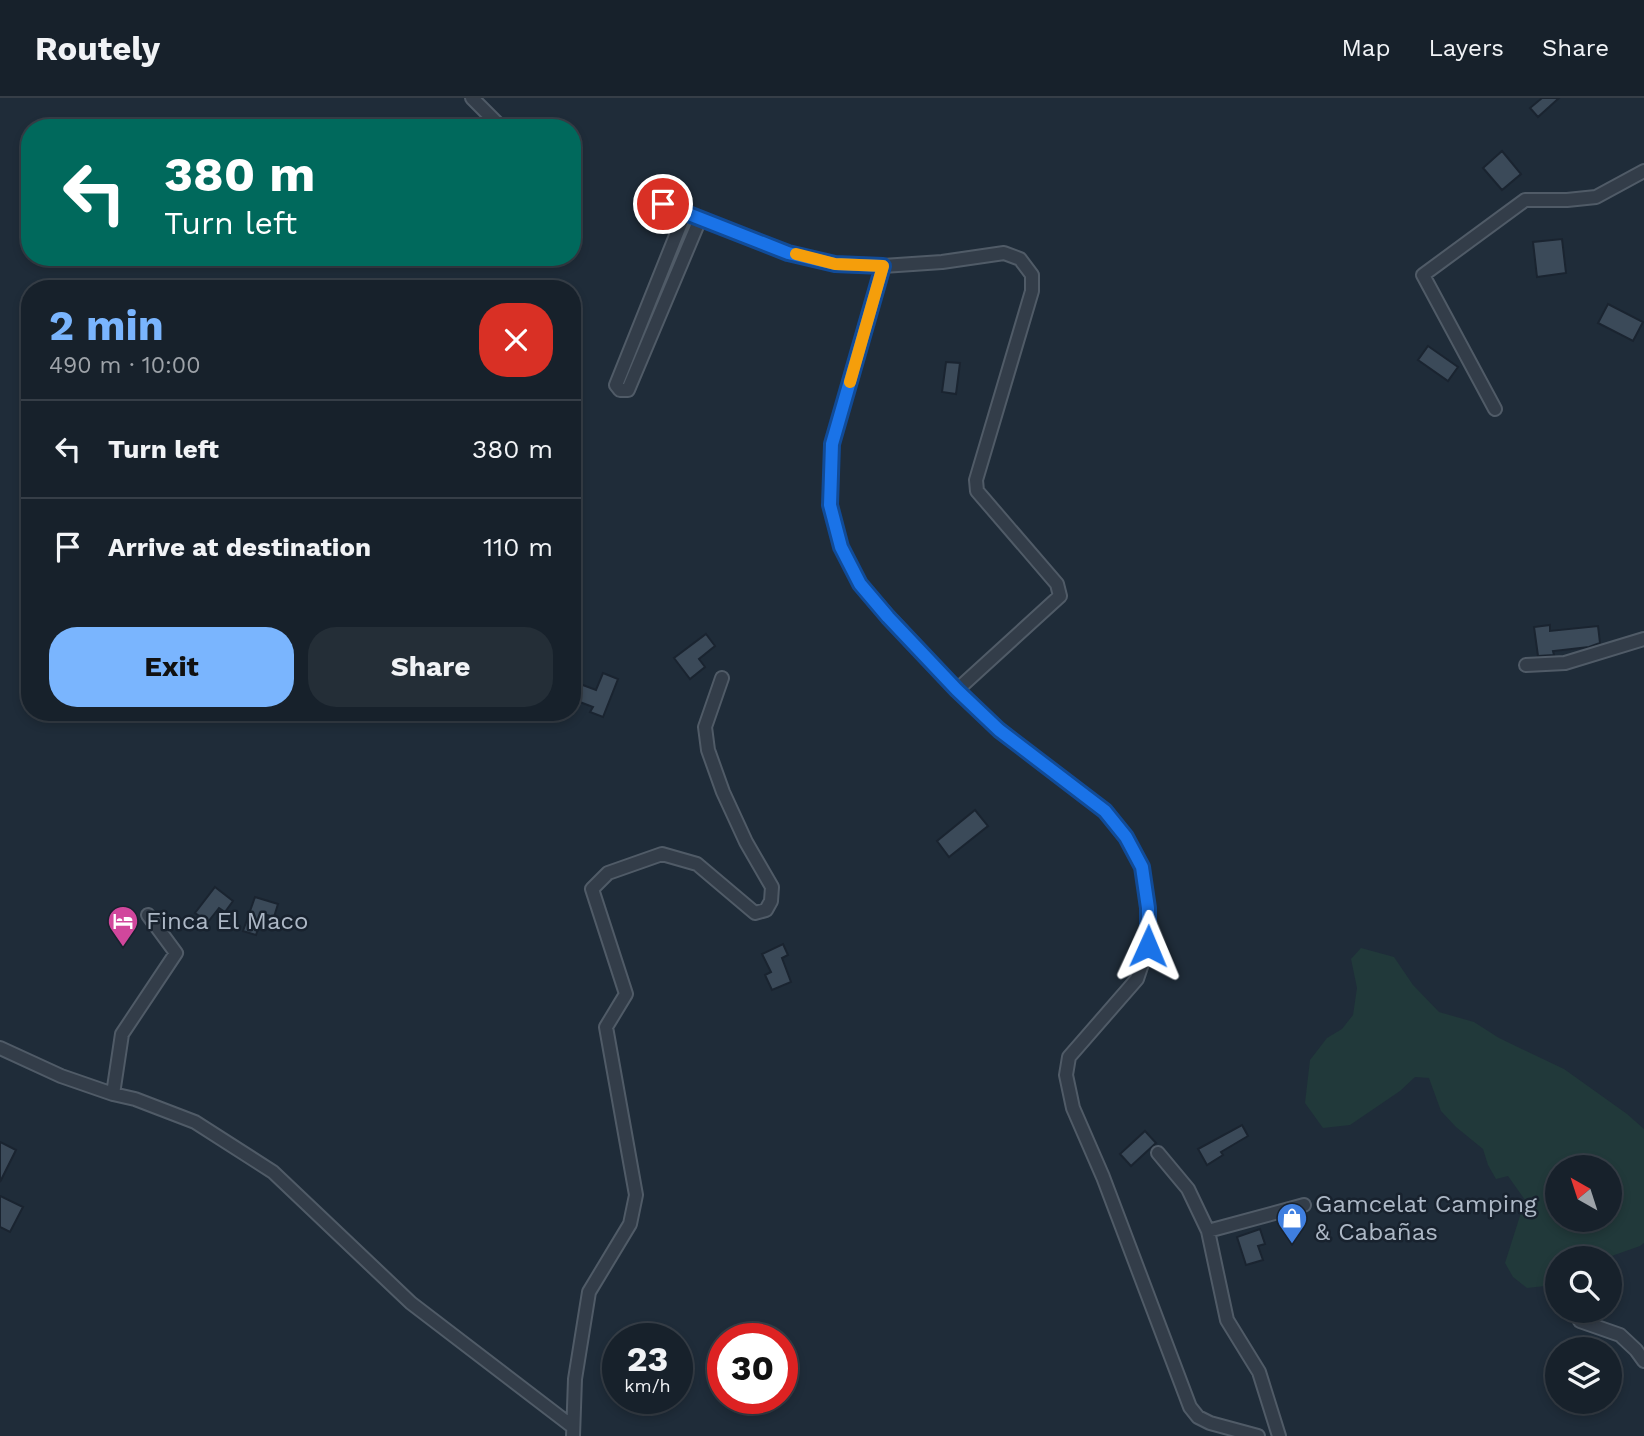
<!DOCTYPE html>
<meta charset="utf-8">
<style>
body{margin:0;font-family:"Work Sans",sans-serif;background:#242e37;color:#f1f3f6;height:100vh;display:flex;flex-direction:column;font-size:26px;white-space:nowrap}
*{box-sizing:border-box;margin:0}
p{font-size:23px;color:#9ea3a9}
.icon{flex:none;width:38px;height:38px;fill:none;stroke:currentColor;stroke-width:2;stroke-linecap:round;stroke-linejoin:round}
.map{position:relative;flex:1;overflow:hidden}
.sheet{position:absolute;left:21px;top:182px;width:560px;height:441px;display:flex;flex-direction:column;background:#17212b;border-radius:28px;box-shadow:0 4px 10px #0003,0 0 0 2px #363e47}
.sheet>*{flex:none}
.hud{position:absolute;left:21px;top:21px;width:560px;height:147px;border-radius:28px;box-shadow:0 4px 10px #0003,0 0 0 2px #363e47;background:#00695c;color:#fff;overflow:hidden}
.needle{width:46px;rotate:321deg}
.fabs{position:absolute;left:1545px;top:1057px;display:grid;gap:14px}
.fabs a{display:grid;place-items:center;width:77px;height:77px;border-radius:50%;background:#17212b;box-shadow:0 4px 10px #0003,0 0 0 2px #363e47;font-size:35px}
.speed{position:absolute;left:602px;top:1225px;display:flex;gap:14px;font-size:35px;font-weight:700;text-align:center}
.speed>*{display:grid;place-content:center;width:91px;height:91px;border-radius:50%;background:#17212b;box-shadow:0 4px 10px #0003,0 0 0 2px #363e47;line-height:1}
.speed small{font-size:18px;font-weight:400}
.speed .limit{border:10px solid #d22;background:#fff;color:#111}
.pin{position:absolute;display:grid;place-items:center;width:60px;height:60px;color:#fff;margin:-30px;border:4px solid #fff;border-radius:50%;box-shadow:0 2px 7px #0007}
.me{position:absolute;width:77px;margin:-38px;rotate:1deg;stroke-linejoin:round;filter:drop-shadow(0 0 5px #0008)}
.turn{display:flex;align-items:center;gap:24px;height:147px;padding:0 28px;font-size:32px}
.turn .icon{width:91px;height:91px;stroke-width:2.5}
.turn b{display:block;font-size:49px;line-height:60px}
.round{display:grid;place-items:center;flex:none;width:74px;height:74px;border-radius:28px;background:#242e37}
.head{display:flex;align-items:center;justify-content:space-between;height:119px;padding:0 28px}
h1{font-size:42px;font-weight:700;line-height:52px;color:#7ab5fe}
.cta{display:flex;gap:14px;margin-top:auto;padding:14px 28px}
.cta a{flex:1;height:80px;border-radius:28px;background:#7ab5fe;color:#111;font-size:28px;font-weight:700;line-height:80px;text-align:center}
.cta a+a{background:#242e37;color:#f1f3f6}
ul{padding:0;list-style:none}
li{display:flex;align-items:center;gap:21px;height:98px;padding:0 28px;border-top:2px solid #363e47}
li div{flex:1}
li b{display:block;font-size:26px}
li em{font-style:normal}
header{display:flex;align-items:center;gap:42px;box-sizing:border-box;height:98px;padding:0 35px;background:#17212b;border-bottom:2px solid #363e47}
header strong{font-size:33px}
nav{display:flex;gap:38px;margin-inline-start:auto;font-size:24px}
.map>svg:first-child{display:block}
.green{fill:#21393a;fill-rule:evenodd}
.building{fill:#3b4a59;stroke:#1a2430;stroke-width:2}
.lines{fill:none;stroke-linecap:round;stroke-linejoin:round}
.minor-casing{stroke:#505b67;stroke-width:16}
.minor{stroke:#333d49;stroke-width:12}
.route-casing{stroke:#114b97;stroke-width:18}
.route{stroke:#1a73e8;stroke-width:12}
.slow{stroke:#f59e0b;stroke-width:12}
.labels{text-anchor:middle;dominant-baseline:central;stroke-width:5;stroke-linejoin:round;paint-order:stroke}
.poi-label{font-size:24px;fill:#adb8c6;stroke:#18222e;text-anchor:start}
</style>
<header>
<strong>Routely</strong>
<nav><a>Map</a><a>Layers</a><a>Share</a></nav>
</header>
<div class="map">
<svg width="1644" height="1338" viewBox="0 0 1644 1338">
<rect width="100%" height="100%" fill="#1f2c39"/>
<!-- green -->
<path class="green" d="M1361 850 1394 859 1413 887 1439 914 1474 924 1499 940 1564 971 1627 1016 1644 1031V1145L1640 1148 1606 1160H1558L1557 1183 1545 1188 1527 1190 1513 1179 1505 1165 1525 1102 1508 1078 1496 1081 1488 1067 1483 1051 1456 1029 1441 1013 1429 980 1415 979 1400 993 1350 1027 1323 1030 1305 1005 1310 962 1327 940 1342 931 1353 917 1357 890 1351 861ZM1558 1069H1610V1122H1558Z"/>
<!-- building -->
<path class="building" d="M1542 0H1559L1538 19 1530 10Z
M1502 53 1521 76 1502 92 1483 70Z
M1562 141 1566 175 1537 179 1533 144Z
M1608 206 1643 224 1633 243 1598 225Z
M1428 248 1458 269 1448 283 1418 262Z
M946 264 960 265 956 296 942 294Z
M1550 527V533L1598 528 1600 545 1589 549 1553 553 1554 557 1538 558 1534 529Z
M706 536 715 548 699 561 705 569 690 581 674 560Z
M603 575 618 581 603 619 590 614 593 609 572 601V583L596 592Z
M975 712 988 728 949 759 937 743Z
M215 789 233 803 225 814 219 810 208 824 195 815Z
M255 799 278 806 274 819 263 816 256 837 243 833Z
M783 846 788 857 782 860 791 884 772 892 765 877 771 874 762 856Z
M1242 1027 1248 1038 1221 1054 1223 1057 1207 1067 1198 1051Z
M1145 1033 1156 1045 1131 1068 1120 1056Z
M0 1044 16 1052 0 1084Z
M0 1098 23 1109 10 1134 0 1129Z
M1260 1131 1265 1146 1258 1148 1263 1162 1246 1167 1237 1139Z"/>
<g class="lines">
<!-- minor casing -->
<g class="minor-casing">
<path id="minor" d="M472 0 502 30
M663 106 788 155 835 166 883 168 942 164 1004 155 1020 161 1032 177V193L976 382 977 393 1057 486 1060 498 957 592
M685 115 616 287 620 292H628L700 121
M883 168 832 346 830 407 841 449 860 486 888 518 957 592 999 632 1105 713 1126 739 1142 769 1148 810V848L1137 881 1069 959 1066 977 1073 1010 1103 1079 1190 1309 1198 1319 1210 1325 1258 1338
M1495 311 1423 177 1525 102H1567L1596 99 1644 73
M1526 567 1565 565 1644 541
M0 950 61 978 113 996 135 1001 195 1024 273 1074 411 1205 573 1329
M113 996 122 936 176 855 148 817
M1158 1055 1188 1091 1208 1133 1227 1222 1259 1274 1279 1338
M1208 1133 1304 1107
M1580 1223 1620 1237 1636 1252 1644 1263
M573 1338 575 1281 589 1194 630 1126 636 1097 606 929 626 896 592 791 608 775 662 756 697 766 755 815 766 812 771 803 772 789 746 744 723 694 708 652 705 629 722 580"/>
</g>
<!-- minor -->
<use href="#minor" class="minor"/>
</g>
<g class="lines">
<!-- route casing -->
<g class="route-casing">
<path id="route" d="M663 106 788 155 835 166 883 168 832 346 830 407 841 449 860 486 888 519 957 592 999 632 1105 713 1126 739 1142 769 1148 810V848"/>
</g>
<!-- route -->
<use href="#route" class="route"/>
<!-- slow -->
<path class="slow" d="M796 156 835 166 883 168 850 284"/>
</g>
<!-- icons -->
<defs>
<g id="hotel-pin" transform="scale(1.575)"><path d="M0 17L-7.5 6A9.5 9.5 0 1 1 7.5 6Z" fill="#d1479c" stroke="#18222e"/><path d="M-6-4.5h1.5V1H6V5H4.5V3h-9V5H-6ZM-4 0a1.8 1.8 0 1 1 3.6 0ZM.5 0V-2.5h3Q6-2.5 6 0Z" fill="#fff"/></g>
<g id="shop-pin" transform="scale(1.575)"><path d="M0 17L-7.5 6A9.5 9.5 0 1 1 7.5 6Z" fill="#3f7fe0" stroke="#18222e"/><path d="M-5-2.5h2.3a2.7 3.5 0 0 1 5.4 0H5L5.5 6h-11ZM-1.5-2.5h3a1.5 2.3 0 0 0-3 0Z" fill="#fff"/></g>
</defs>
<g fill-rule="evenodd">
<use href="#hotel-pin" x="123" y="823"/>
<use href="#shop-pin" x="1292" y="1120"/>
</g>
<g class="labels">
<!-- poi labels -->
<g class="poi-label">
<text x="146" y="823">Finca El Maco</text>
<text x="1315" y="1106">Gamcelat Camping<tspan x="1315" dy="28">&amp; Cabañas</tspan></text>
</g>
</g>
</svg>
<div class="fabs">
<a><svg class="needle" viewBox="-14 -14 28 28"><path d="M0-13l5 13h-10z" fill="#e53935"/><path d="M0 13l5-13h-10z" fill="#9ea3a9"/></svg></a>
<a><svg class="icon" aria-label="search" viewBox="0 0 24 24"><circle cx="10" cy="10" r="6"/><path d="M15 15l6 6"/></svg></a>
<a><svg class="icon" aria-label="layers" viewBox="0 0 24 24"><path d="M12 4l9 5-9 5-9-5zM3 14l9 5 9-5"/></svg></a>
</div>
<div class="speed"><div>23<small>km/h</small></div><div class="limit">30</div></div>
<div class="pin" style="left:663px;top:106px;background:#d93025"><svg class="icon" aria-label="arrive" viewBox="0 0 24 24"><path d="M6 21V4h12l-3 4 3 4H6"/></svg></div>
<svg class="me" style="left:1148px;top:848px" viewBox="-20 -20 40 40"><path d="M0-17L14 15 0 8-14 15z" fill="#1a73e8" stroke="#fff" stroke-width="4"/></svg>
<div class="hud">
<div class="turn"><svg class="icon" aria-label="left" viewBox="0 0 24 24"><path d="M17 20v-9H6M10 6l-5 5 5 5"/></svg><div><b>380 m</b>Turn left</div></div>
</div>
<section class="sheet">
<div class="head"><div><h1>2 min</h1><p>490 m · 10:00</p></div><a class="round" style="background:#d93025;color:#fff"><svg class="icon" aria-label="close" viewBox="0 0 24 24"><path d="M6 6l12 12M18 6L6 18"/></svg></a></div>
<ul>
<li><svg class="icon" aria-label="left" viewBox="0 0 24 24"><path d="M17 20v-9H6M10 6l-5 5 5 5"/></svg><div><b>Turn left</b></div><em>380 m</em></li>
<li><svg class="icon" aria-label="arrive" viewBox="0 0 24 24"><path d="M6 21V4h12l-3 4 3 4H6"/></svg><div><b>Arrive at destination</b></div><em>110 m</em></li>
</ul>
<div class="cta"><a>Exit</a><a>Share</a></div>
</section>
</div>
